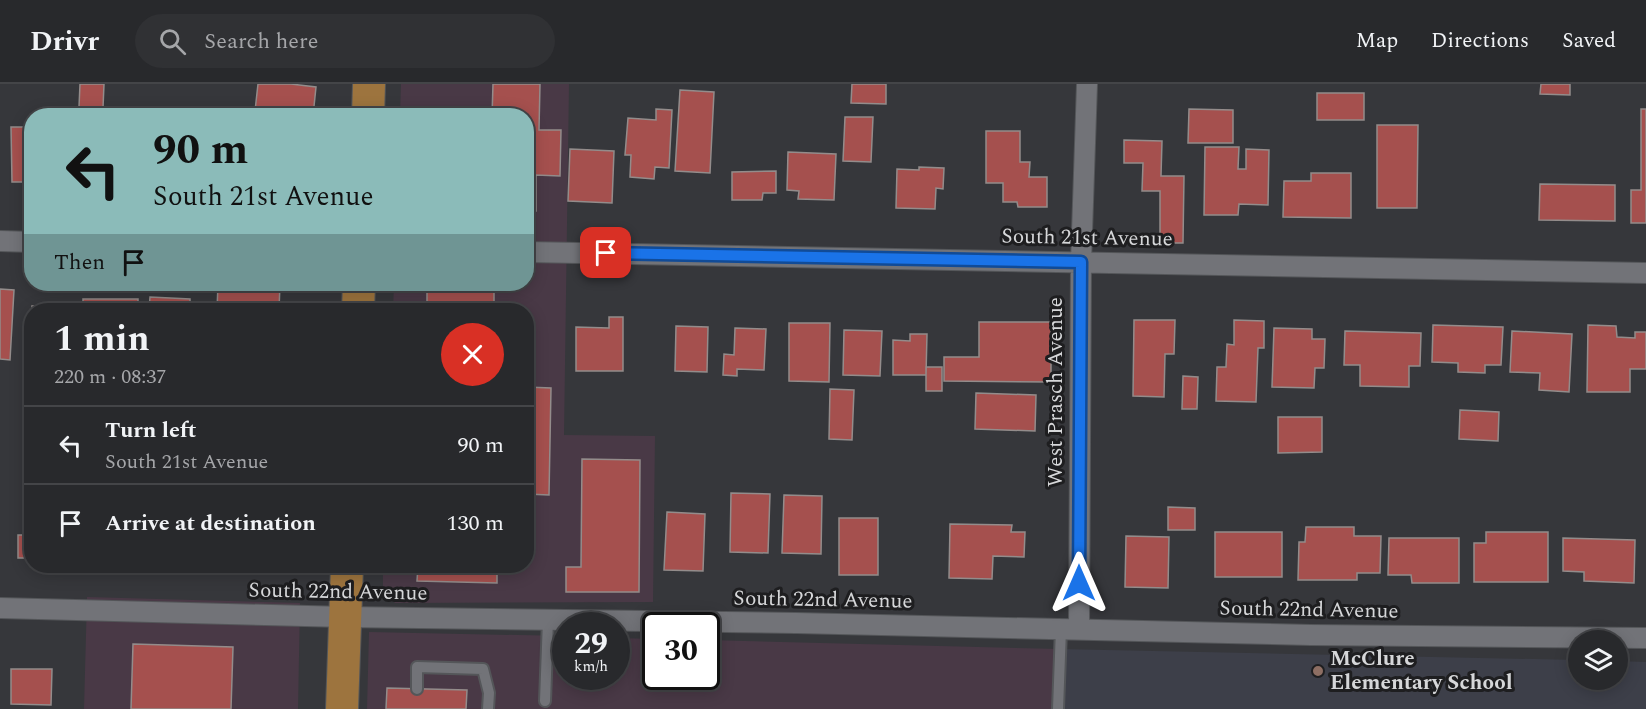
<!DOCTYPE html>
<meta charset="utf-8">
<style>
body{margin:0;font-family:Spectral,serif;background:#303134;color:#f1f3f6;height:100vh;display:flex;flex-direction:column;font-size:22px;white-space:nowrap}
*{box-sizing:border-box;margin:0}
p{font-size:20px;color:#a5a6a9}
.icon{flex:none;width:33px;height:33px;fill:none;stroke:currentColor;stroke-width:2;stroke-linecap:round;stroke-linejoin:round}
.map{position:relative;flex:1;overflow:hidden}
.panel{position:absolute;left:24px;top:219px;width:510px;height:270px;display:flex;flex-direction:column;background:#28292c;border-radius:24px;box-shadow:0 3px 15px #0003,0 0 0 2px #444548}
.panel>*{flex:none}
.banner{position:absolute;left:24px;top:24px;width:510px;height:183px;border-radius:24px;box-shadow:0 3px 15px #0003,0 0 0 2px #444548;background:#8bbbb9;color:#111;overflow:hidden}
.tools{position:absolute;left:1568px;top:546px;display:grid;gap:12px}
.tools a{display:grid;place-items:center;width:60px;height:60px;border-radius:50%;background:#28292c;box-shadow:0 3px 15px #0003,0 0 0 2px #444548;font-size:30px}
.speed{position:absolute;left:552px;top:528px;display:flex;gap:12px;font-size:30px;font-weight:700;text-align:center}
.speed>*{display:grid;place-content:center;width:78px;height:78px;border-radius:50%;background:#28292c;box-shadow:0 3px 15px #0003,0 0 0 2px #444548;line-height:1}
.speed small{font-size:15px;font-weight:400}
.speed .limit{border:3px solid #111;border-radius:9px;background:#fff;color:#111}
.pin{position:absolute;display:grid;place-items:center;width:51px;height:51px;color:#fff;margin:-26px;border-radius:12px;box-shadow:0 3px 9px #0006}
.me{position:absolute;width:66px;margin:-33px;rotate:0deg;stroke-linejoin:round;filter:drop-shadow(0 0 4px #0008)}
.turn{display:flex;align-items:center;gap:21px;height:126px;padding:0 30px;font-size:27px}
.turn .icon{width:78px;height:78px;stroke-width:2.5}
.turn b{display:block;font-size:42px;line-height:51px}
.then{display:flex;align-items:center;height:57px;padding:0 30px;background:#0003;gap:12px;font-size:22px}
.round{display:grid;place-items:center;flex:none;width:63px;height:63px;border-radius:32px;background:#303134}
.headline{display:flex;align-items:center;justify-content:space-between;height:102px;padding:0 30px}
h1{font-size:36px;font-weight:700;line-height:45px}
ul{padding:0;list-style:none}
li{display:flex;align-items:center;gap:18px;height:78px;padding:0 30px;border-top:2px solid #444548}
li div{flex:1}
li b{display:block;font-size:22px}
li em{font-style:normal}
header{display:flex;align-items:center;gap:36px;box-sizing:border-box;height:84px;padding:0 30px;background:#28292c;border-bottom:2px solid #444548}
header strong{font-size:28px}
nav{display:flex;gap:33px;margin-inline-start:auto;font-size:21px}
.search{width:420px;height:54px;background:#303134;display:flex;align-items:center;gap:15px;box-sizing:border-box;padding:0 21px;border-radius:33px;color:#a5a6a9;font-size:22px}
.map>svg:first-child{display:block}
.commercial{fill:#493946}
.built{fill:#3d3f49}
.building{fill:#a5504e;stroke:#938c8b;stroke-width:1.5}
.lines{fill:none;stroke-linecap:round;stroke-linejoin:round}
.lane-casing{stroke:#545659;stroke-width:14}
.street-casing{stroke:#545659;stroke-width:22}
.primary-casing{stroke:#545659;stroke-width:34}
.lane{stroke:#727378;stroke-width:10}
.street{stroke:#727378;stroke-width:20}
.primary{stroke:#9d743e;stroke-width:32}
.route-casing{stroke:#114b97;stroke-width:15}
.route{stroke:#1a73e8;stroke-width:10}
.education-dot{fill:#8d6e63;stroke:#1e1e20;stroke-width:2}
.labels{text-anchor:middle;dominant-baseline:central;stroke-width:6;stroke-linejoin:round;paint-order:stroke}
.street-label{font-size:21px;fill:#d6d7d9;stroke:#1e1e20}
.poi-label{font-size:21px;font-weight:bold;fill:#d6d7d9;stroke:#1e1e20;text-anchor:start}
</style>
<header>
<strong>Drivr</strong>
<div class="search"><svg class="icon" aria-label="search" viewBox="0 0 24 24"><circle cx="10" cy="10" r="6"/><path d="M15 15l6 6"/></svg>Search here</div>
<nav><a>Map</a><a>Directions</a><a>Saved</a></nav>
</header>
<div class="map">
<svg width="1646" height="625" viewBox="0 0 1646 625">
<rect width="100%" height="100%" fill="#36373b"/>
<!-- commercial -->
<path class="commercial" d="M401 0H569L564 351 655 352 653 518 395 519 383 505V482H526V226H393L394 200H526V32L400 31Z
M87 513 300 519 298 625H84Z
M369 548 565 552 566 592H616L617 554 655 555 656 592H706L707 556 1059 565 1057 625H367Z"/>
<!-- built -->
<path class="built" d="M1059 565 1578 576V596H1617V577L1646 578V625H1057Z"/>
<!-- building -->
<path class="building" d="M80 0H104L103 24 79 23Z
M258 0H291L316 3 313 32H297L255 27Z
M493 0H540L539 46H561L560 92 536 91V127H526V32H492Z
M852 0H886V20L851 19Z
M1541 0H1570V11L1540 10Z
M680 6 714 8 710 89 675 87Z
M1317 9H1364V36H1317Z
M656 25 672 26 669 84 655 83 654 95 630 93 631 71H625L628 34 656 36Z
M1189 25 1233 26V59H1188Z
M1641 25H1646V139H1631V106H1641Z
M191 28V32H147V29Z
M845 33H873L871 78 843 77Z
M1377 41H1418L1417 124H1377Z
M11 43H32V98H12Z
M986 47H1020V78H1030L1029 93H1047V123H1018L1017 118H1003V99H986Z
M1124 56 1162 57 1161 92H1184L1183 159H1160V107H1142L1143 79H1124Z
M1205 63H1239L1238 85H1246V65L1269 66 1268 121 1239 120 1238 131H1204Z
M570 65 614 67 612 119 568 117Z
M788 68 836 70 834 116 798 115 799 107 787 106Z
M919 83 944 84 943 105 936 104 935 125 896 124 897 85 919 86Z
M776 87V109H763L762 116H732V88Z
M1311 89H1351V134L1283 133 1284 97H1311Z
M1540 100 1615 101V137L1539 136Z
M218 200H280L279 226H217Z
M427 204 494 205V226H427Z
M0 205 14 206 10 276 0 275Z
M150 213 190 215V226H149Z
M83 215H138V226H83Z
M32 222 68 223V226H32Z
M609 233H623V287H576V243L609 244Z
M1134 236H1175L1174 270H1165L1164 313 1133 312Z
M1234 236 1264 237V264H1258L1256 318 1216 317 1217 283H1226L1227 260 1234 261Z
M979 238H1051V298L944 297V273H979Z
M789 239H830L829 298 789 297Z
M1433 241 1503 243 1501 281H1485V289L1458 288V279L1432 278Z
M1588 241 1616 242 1617 253 1635 254V248H1646V285H1630V308H1587Z
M676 242 708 243 707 288 675 287Z
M735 244 766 245 764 286 737 285V292L723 291 724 270 734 271Z
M1274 244 1312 245V255H1325L1324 284H1315L1314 304 1272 303Z
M844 246 882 247 880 292 843 291Z
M1345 247 1421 249 1420 282H1409V303L1360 302V281H1344Z
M1512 247 1572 250 1569 308 1539 306 1540 289 1510 288Z
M910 250H927L926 291H893V256L910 257Z
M926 283H942V307H926Z
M1183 292 1198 293 1197 325H1182Z
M526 303 551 304 549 411 526 410Z
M830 305 854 306 852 356 829 355Z
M976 309 1036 311 1035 347 975 345Z
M1460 326 1499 328 1498 357 1459 355Z
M1278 333H1322V368L1278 369Z
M582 375 640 376 639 508H566V483H581Z
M731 409 770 410 768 469 730 468Z
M784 411 822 412 821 470 782 469Z
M1168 423 1195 424V446H1168Z
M667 428 705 430 703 487 664 486Z
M839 434H878V491H839Z
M950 440 1012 441 1011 448H1025L1024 473 993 472 992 495 949 494Z
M1306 443H1354V452H1381L1380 489H1357V496H1298L1299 458H1305Z
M1215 448H1282V493H1215Z
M1486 448H1548V498H1474V459H1486Z
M18 451H32V474H18Z
M1126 452 1169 453 1168 504 1125 503Z
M1389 454H1459V499H1412L1411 491H1388Z
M1563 454 1635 456 1634 499 1584 497V488L1563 487Z
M418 482H497V499L417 497Z
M133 560 233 563 231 625H131Z
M11 585H52L51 621 11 620Z
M387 604 467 606 466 625H386Z"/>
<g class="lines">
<!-- lane casing -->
<g class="lane-casing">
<path id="lane" d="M417 605V583L483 585 489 609 488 625
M545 617 548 536
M1058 625 1061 545"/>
</g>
<!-- street casing -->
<g class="street-casing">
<path id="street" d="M0 157 32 158
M526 168 1646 189
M0 524 345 533 796 539 1311 551 1646 554
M1079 545 1081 178 1087 0"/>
</g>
<!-- primary casing -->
<g class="primary-casing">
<path id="primary" d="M368 32 369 0
M358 226 359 200
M342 625 347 482"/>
</g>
<!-- lane -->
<use href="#lane" class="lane"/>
<!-- street -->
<use href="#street" class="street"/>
<!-- primary -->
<use href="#primary" class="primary"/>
</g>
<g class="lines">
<!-- route casing -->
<g class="route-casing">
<path id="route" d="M606 169 1081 178 1079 499"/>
</g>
<!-- route -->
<use href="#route" class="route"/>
</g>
<!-- markers -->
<circle class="education-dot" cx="1318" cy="587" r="6"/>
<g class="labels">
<!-- street labels -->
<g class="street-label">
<text transform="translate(1087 154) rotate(1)">South 21st Avenue</text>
<text transform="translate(1056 308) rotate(-90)">West Prasch Avenue</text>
<text transform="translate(338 508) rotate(1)">South 22nd Avenue</text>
<text transform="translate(823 516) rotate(1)">South 22nd Avenue</text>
<text transform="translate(1309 526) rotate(1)">South 22nd Avenue</text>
</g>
<!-- poi labels -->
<g class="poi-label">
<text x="1330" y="575">McClure<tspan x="1330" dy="24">Elementary School</tspan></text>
</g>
</g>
</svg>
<div class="tools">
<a><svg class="icon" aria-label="layers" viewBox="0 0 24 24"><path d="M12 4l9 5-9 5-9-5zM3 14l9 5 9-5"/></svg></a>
</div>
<div class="speed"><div>29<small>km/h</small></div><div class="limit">30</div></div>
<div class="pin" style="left:606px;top:169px;background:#d93025"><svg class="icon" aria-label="arrive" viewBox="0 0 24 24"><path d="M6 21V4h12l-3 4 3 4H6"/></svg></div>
<svg class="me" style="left:1079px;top:499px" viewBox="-20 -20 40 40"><path d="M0-17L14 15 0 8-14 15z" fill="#1a73e8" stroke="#fff" stroke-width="4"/></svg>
<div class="banner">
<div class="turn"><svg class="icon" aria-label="left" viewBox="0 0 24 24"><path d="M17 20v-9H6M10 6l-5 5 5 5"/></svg><div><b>90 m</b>South 21st Avenue</div></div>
<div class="then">Then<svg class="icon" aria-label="arrive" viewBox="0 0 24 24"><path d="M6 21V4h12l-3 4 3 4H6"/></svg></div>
</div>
<section class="panel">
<div class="headline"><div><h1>1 min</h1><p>220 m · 08:37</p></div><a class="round" style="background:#d93025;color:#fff"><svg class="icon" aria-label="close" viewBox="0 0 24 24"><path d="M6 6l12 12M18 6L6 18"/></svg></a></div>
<ul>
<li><svg class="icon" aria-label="left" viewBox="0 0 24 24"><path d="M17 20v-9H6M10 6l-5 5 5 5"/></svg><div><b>Turn left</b><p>South 21st Avenue</p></div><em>90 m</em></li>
<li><svg class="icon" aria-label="arrive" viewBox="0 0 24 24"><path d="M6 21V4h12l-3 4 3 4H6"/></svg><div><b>Arrive at destination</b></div><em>130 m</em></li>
</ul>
</section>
</div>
